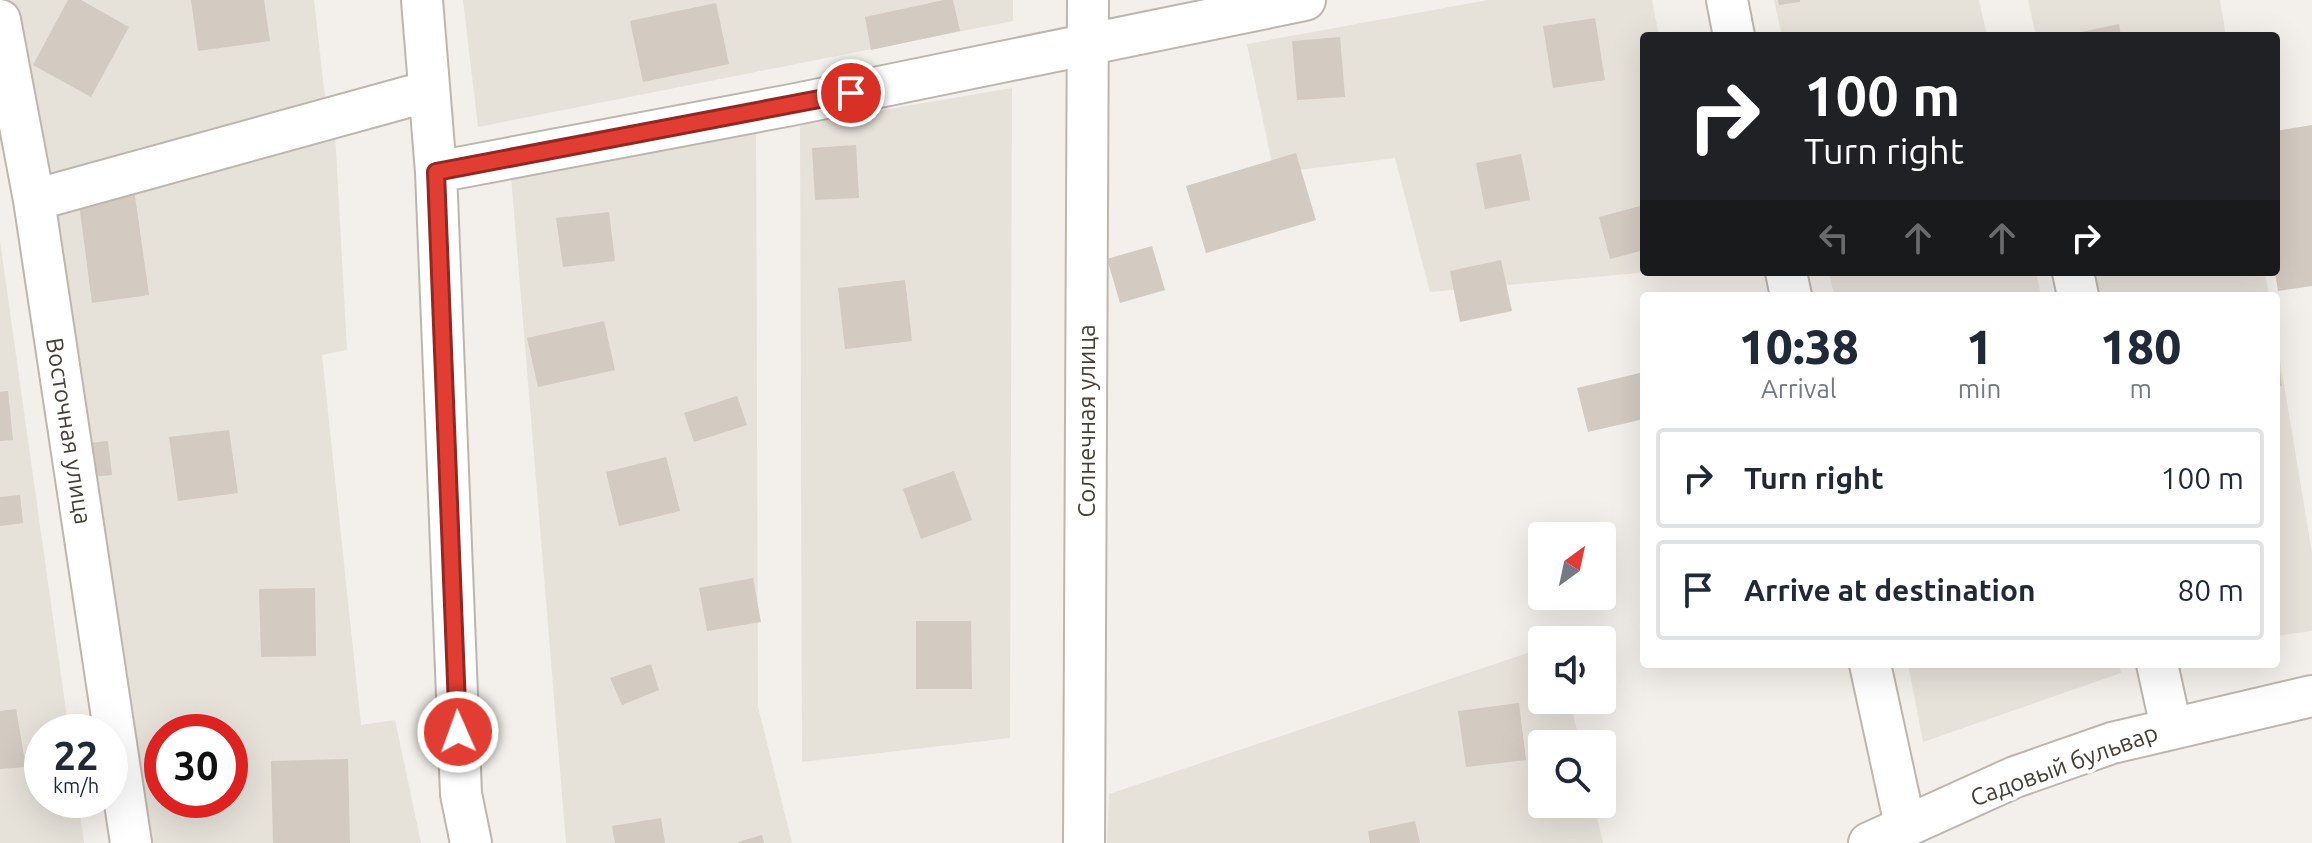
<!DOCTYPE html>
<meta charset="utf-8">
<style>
body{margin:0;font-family:Ubuntu,sans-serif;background:#f2f2f3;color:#1f2937;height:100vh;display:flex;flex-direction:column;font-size:30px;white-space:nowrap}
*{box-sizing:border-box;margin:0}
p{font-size:26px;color:#747a83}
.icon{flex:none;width:44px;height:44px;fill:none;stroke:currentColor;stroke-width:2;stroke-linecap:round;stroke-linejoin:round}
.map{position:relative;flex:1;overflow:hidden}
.sheet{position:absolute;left:1640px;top:292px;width:640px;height:376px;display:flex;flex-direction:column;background:#fff;border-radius:8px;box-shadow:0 8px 32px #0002}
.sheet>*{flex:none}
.top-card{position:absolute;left:1640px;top:32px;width:640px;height:244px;border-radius:8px;box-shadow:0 8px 32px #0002;background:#202124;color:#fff;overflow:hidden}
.needle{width:52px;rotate:33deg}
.buttons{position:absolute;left:1528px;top:522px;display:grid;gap:16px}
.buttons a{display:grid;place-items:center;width:88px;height:88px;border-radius:8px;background:#fff;box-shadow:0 8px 32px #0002;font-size:40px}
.speed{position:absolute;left:24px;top:714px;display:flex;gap:16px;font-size:40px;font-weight:700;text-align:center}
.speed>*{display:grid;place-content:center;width:104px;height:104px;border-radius:50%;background:#fff;box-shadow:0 8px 32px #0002;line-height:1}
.speed small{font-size:20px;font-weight:400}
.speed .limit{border:12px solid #d22;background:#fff;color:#111}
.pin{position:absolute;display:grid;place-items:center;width:68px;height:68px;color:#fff;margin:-34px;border:4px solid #fff;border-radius:50%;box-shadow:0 2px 8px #0007}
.me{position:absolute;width:88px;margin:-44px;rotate:358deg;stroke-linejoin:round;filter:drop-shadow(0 0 6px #0008)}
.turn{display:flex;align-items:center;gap:28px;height:168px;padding:0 32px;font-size:36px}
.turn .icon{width:104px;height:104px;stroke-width:2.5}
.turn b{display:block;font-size:56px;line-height:68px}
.lanes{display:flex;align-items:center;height:76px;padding:0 32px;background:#0003;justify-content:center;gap:40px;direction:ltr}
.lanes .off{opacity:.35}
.eta{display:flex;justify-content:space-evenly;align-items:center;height:136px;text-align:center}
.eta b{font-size:48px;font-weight:800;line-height:56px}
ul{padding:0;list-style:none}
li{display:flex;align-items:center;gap:24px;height:100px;margin:0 16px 12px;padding:0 16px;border:4px solid #e0e1e3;border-radius:8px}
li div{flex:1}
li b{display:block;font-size:30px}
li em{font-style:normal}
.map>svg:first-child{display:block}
.residential{fill:#e6e1d9;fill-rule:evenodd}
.building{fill:#d3cac1}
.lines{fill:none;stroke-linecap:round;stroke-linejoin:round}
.minor-casing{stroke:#bdb6ae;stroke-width:44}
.minor{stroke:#fff;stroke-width:40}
.route-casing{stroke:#922821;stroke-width:20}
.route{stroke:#e13d33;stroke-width:14}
.labels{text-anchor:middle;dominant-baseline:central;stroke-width:8;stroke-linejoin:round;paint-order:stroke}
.street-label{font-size:24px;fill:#464039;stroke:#fff}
</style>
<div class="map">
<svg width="2312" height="843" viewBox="0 0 2312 843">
<rect width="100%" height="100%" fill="#f3efea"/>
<!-- residential -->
<path class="residential" d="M12 0H314L325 97 44 182Z
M463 0H1013V21L478 127Z
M1488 0H1652L1659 36H1644V272H1649L1430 292 1395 158 1274 173 1247 44Z
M1774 0H1979L1987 36H1782Z
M2028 0H2220L2226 36H2036Z
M1012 88 1010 738 802 762 800 124Z
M756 130 758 707 792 843H566L511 176Z
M335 133 347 350 322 355 361 725 395 720 421 843H146L47 207ZM162 732H230V800H162Z
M0 241 69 732H42V800H78L84 843H0Z
M1829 272H2036L2041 296H1834Z
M2089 272H2265L2269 296H2095Z
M2276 336 2312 553V631L2276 636Z
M1542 648V700H1570L1580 744H1542V804H1594L1603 843H1107L1109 794Z
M1908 664H2119L2121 673 1923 742Z"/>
<!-- building -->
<path class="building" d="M68 0H81L129 27 91 97 33 65Z
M191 0H264L270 41 198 51Z
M944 0H953L960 31 871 50 865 17Z
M1778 0H1800V2L1779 5Z
M716 3 729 64 643 82 630 21Z
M1595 18 1605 80 1553 88 1543 26Z
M2119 24 2121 36H2067V35Z
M1340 37 1345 97 1297 100 1292 41Z
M2312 125V286L2278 291 2275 272 2276 131Z
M856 145 859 198 815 200 812 148Z
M1296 153 1316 220 1206 253 1186 186Z
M1521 154 1530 200 1485 209 1476 163Z
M134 189 149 295 92 303 78 196Z
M1644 205V250L1610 259 1599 217Z
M609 212 615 261 563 267 556 218Z
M1152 246 1165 290 1120 303 1107 259Z
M1501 260 1512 311 1460 322 1450 271Z
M905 280 912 341 845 349 838 288Z
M604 321 615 370 538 387 527 338Z
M2278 357 2282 386 2276 387V358Z
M1644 372V419L1588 432 1577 388Z
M8 391 13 440 0 441V392Z
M737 396 747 425 694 442 684 413Z
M229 430 238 493 178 501 169 437Z
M108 441 112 475 82 478 78 444Z
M666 457 680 511 619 526 606 472Z
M954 471 972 520 921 539 903 489Z
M20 495 23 523 0 526V497Z
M753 578 761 622 707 631 699 588Z
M315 588 316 656 261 657 259 589Z
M916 621H971L972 689H916Z
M651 664 659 690 622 705 610 678Z
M1519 703 1526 760 1466 767 1458 711Z
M16 709 26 767 0 769V711Z
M348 759 350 843H273L271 761Z
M661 818 665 843H615L612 826Z
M1415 821 1420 843H1370L1368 831Z
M762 835 764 843H739L738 842Z"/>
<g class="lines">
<!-- minor casing -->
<g class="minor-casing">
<path id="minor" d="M422 0 436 172 461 794 471 843
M1727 0 1734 36
M0 20 34 200 131 843
M436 172 791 105 1305 0
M34 200 429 91
M1786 272 1791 296
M2073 272 2078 296
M1870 664 1905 825
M2157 664 2171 727
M1084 843 1088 0
M1869 843 2015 777 2112 743 2312 696"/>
</g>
<!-- minor -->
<use href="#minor" class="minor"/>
</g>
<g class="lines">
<!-- route casing -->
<g class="route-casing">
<path id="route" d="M458 732 436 172 851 93"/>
</g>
<!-- route -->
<use href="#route" class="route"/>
</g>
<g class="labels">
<!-- street labels -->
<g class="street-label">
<text transform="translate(1086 421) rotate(-90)">Солнечная улица</text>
<text transform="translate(69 431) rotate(81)">Восточная улица</text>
<text transform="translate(2064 765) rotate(-20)">Садовый бульвар</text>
</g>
</g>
</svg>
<div class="buttons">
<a><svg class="needle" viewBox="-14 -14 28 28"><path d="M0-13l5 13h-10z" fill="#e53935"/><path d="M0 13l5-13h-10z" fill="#747a83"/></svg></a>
<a><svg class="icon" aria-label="sound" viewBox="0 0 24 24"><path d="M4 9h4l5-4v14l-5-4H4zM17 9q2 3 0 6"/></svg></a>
<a><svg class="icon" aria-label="search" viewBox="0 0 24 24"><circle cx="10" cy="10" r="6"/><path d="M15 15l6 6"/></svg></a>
</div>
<div class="speed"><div>22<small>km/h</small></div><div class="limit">30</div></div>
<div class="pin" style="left:851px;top:93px;background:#d93025"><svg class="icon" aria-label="arrive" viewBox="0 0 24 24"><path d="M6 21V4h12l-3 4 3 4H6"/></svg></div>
<svg class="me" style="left:458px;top:732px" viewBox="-20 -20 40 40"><circle r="17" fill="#e13d33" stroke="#fff" stroke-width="3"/><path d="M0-11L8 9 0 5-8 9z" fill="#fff"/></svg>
<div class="top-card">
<div class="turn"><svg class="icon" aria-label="right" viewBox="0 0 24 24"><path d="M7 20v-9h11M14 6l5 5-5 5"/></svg><div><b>100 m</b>Turn right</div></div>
<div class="lanes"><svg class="icon off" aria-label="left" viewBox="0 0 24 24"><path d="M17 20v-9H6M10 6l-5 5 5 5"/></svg><svg class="icon off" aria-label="ahead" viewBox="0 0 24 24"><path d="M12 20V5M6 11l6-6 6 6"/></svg><svg class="icon off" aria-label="ahead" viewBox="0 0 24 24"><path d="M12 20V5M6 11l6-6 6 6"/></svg><svg class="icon" aria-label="right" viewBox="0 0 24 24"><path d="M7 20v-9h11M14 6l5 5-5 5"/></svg></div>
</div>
<section class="sheet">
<div class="eta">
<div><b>10:38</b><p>Arrival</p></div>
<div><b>1</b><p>min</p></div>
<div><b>180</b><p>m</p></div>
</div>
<ul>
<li><svg class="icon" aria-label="right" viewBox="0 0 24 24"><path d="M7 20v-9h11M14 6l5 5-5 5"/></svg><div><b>Turn right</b></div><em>100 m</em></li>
<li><svg class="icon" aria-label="arrive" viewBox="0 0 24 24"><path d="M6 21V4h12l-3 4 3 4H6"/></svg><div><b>Arrive at destination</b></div><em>80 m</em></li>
</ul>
</section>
</div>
